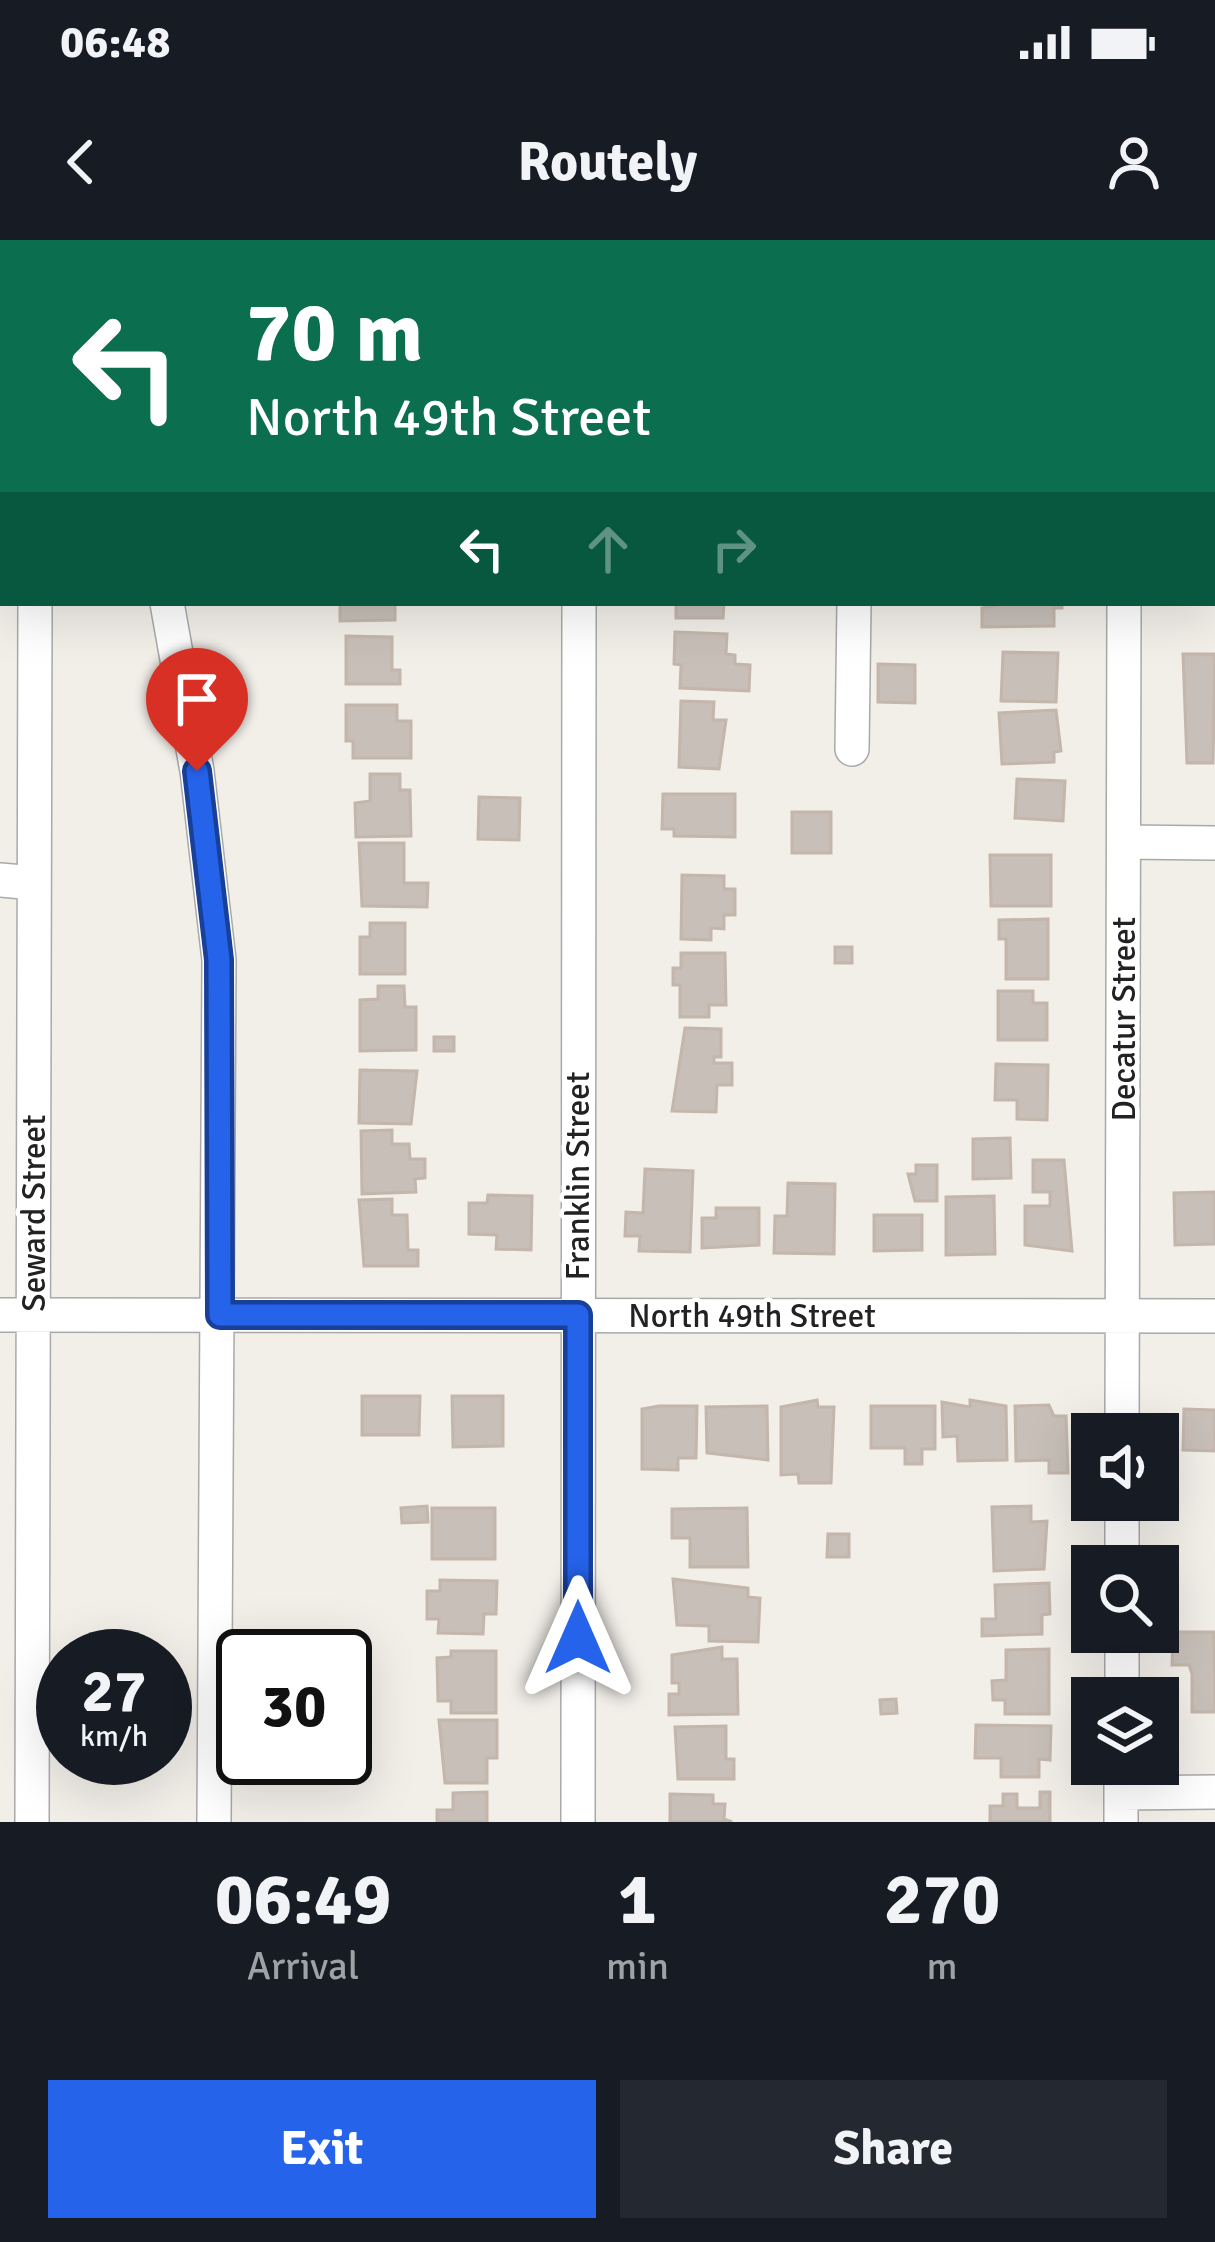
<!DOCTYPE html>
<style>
body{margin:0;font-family:Signika,sans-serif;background:#242831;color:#f1f3f6;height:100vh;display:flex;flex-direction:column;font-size:45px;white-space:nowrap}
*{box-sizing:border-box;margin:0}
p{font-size:39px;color:#9ea1a6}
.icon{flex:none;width:66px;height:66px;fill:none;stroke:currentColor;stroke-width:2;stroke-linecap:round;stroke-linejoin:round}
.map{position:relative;height:1582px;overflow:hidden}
.side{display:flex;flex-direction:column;background:#171b24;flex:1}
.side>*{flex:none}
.hud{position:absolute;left:0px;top:0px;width:1215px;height:366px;box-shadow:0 12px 48px #0002;background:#0b6e4f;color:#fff;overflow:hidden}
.tools{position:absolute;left:1071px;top:1173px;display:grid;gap:24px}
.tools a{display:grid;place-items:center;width:108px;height:108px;border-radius:0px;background:#171b24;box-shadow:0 12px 48px #0002;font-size:60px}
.speed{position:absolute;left:36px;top:1389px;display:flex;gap:24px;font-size:60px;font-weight:700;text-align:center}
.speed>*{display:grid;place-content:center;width:156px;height:156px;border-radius:50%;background:#171b24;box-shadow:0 12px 48px #0002;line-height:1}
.speed small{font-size:30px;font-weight:400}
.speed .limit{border:6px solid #111;border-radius:18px;background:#fff;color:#111}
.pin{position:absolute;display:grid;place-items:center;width:102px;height:102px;color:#fff;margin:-123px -51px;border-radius:50% 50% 50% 0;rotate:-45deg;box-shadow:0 0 12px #0007}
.pin .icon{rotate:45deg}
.me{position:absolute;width:132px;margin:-66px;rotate:0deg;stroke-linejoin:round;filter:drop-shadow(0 0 9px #0008)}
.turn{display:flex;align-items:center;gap:42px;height:252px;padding:0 48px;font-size:54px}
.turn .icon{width:156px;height:156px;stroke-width:2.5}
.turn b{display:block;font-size:84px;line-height:102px}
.lanes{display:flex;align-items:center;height:114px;padding:0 48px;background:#0003;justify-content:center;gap:60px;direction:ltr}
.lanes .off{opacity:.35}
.eta{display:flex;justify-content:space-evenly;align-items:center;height:204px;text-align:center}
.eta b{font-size:72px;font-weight:700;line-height:84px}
.button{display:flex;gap:24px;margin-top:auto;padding:24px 48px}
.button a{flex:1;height:138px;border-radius:0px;background:#2563eb;color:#fff;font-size:48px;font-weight:700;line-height:138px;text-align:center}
.button a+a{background:#242831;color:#f1f3f6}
.status{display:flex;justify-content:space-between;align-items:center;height:84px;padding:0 60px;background:#171b24;direction:ltr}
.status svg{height:33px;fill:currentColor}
header{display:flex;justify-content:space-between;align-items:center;height:156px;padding:0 48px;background:#171b24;font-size:54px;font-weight:700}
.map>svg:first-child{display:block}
.residential{fill:#e0dfdf}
.building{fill:#c7bfb8;stroke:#c4b6ab;stroke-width:3}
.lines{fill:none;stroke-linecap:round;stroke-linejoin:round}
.minor-casing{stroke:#a9a9a9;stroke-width:36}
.major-casing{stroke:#a06b00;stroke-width:45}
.minor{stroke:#fff;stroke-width:33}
.major{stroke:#fcd6a4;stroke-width:42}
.route-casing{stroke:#184099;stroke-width:30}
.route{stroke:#2563eb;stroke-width:21}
.labels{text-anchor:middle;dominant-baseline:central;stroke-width:9;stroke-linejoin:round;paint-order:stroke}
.street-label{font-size:33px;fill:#222;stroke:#fff}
</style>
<div class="status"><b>06:48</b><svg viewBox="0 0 49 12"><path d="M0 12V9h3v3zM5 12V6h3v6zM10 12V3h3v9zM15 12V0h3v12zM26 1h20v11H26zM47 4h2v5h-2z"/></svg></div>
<header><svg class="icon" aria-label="back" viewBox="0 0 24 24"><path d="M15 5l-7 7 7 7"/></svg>Routely<svg class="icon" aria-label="person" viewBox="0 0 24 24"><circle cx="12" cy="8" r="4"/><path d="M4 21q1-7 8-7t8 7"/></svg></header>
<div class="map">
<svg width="1215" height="1582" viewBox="0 0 1215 1582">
<rect width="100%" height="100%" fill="#f2efe9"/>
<!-- residential -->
<path class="residential" d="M387 0H1215V96L1212 3Z"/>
<!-- building -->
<path class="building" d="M1212 230H1215L1212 324Z
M340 363H395V380L340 381Z
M676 363H724L723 378H676Z
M1008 363H1062V368H1054V386L982 387V368Z
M675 392 727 394 726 414 735 415V424L750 425 749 451 680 448 681 425 674 424Z
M346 396 392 397V430H400V444H346Z
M1003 412 1058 413 1056 462 1001 461Z
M1183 414H1215L1213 523H1187Z
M878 424 915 425V463L878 462Z
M681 461 714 462 713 480H726L719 529 679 527Z
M346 465H397V481H411V518H353V501H346Z
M1056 470 1061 511 1054 512V522L1002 524 999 473Z
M370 534H400V550H410L411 596 356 597 355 563 370 561Z
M1017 539 1065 541 1063 581 1015 578Z
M663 554H735V597L674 596V589H662Z
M479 557 520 558 519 600 478 599Z
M792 572H831V613H792Z
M359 603H404V643H428L427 667 362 666Z
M990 615H1051V666H991Z
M682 635 724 636V649H735V675H724V689L711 688V700L681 699Z
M1048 679V739H1006V699H999V680Z
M370 683H405V734H360V697H370Z
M835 707H852V723H835Z
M681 713H725L726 765H709V777H680V745H673V728H681Z
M378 746H404L405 767H416V810L360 811V760L378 759Z
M998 751H1033V763H1047V800H998Z
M685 788 721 789V817H714V823H732V845H717L716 872 672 871Z
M434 797H454V811H434Z
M996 824 1048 825 1047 880 1017 879V860H995Z
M360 830 417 831 411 884 359 883Z
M392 890V904H409L410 919H425V938L415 939 416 952 362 954 361 891Z
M1010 898 1011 938 973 939V899Z
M1033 920H1064L1072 1011 1025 1005V966H1050V952H1033Z
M916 925H937V961H915L908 934H916Z
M645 929 693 931 690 1012 639 1011 640 996H625L626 972 643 973Z
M788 943 835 944 834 1014 774 1013 775 976H787Z
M1215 952V1004L1175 1005 1174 953Z
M488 955 532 956 531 1010 496 1009 497 995 469 994V963H487Z
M994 956 995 1014 946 1015V957Z
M392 959V975H407L408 1010H418V1026H364L359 960Z
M716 968H759V1005L702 1008V978H716Z
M874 975H922V1010L874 1011Z
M362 1156H420L419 1195H362Z
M452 1156H503V1206L453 1207Z
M817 1160 818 1167H834L831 1243H799L798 1234 781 1235V1167Z
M970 1160 1006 1166 1007 1220 958 1221 957 1196 943 1197 942 1162 970 1167Z
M1049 1165 1054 1176H1066L1068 1233H1049V1220L1016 1221 1015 1166Z
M659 1166H697L696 1218H678V1230L642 1229V1169Z
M767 1166 768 1220 707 1213 706 1167Z
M871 1166H935V1209H922V1224H905V1208H871Z
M1184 1169 1215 1170V1211L1183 1210Z
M427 1266 428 1282 402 1283 401 1268Z
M1031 1266V1282L1047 1281 1044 1329 994 1331 992 1267Z
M432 1268H495V1319H432Z
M747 1268 748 1327H690V1298H672V1269Z
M828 1294H849V1317H827Z
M673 1339 748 1348V1357L760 1358 758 1402 709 1401V1386L677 1385Z
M440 1340 497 1341 496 1374H484L483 1394 438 1393 439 1379H427V1351H440Z
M1049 1343 1050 1374 1042 1375V1394L982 1396V1379H996L995 1345Z
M1173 1392H1214L1215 1472H1192V1434L1189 1425H1172Z
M722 1407V1419H737L738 1474 669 1475V1454H679V1443H672V1415Z
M1049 1409V1474H1005V1460H993L992 1441 1006 1440V1410Z
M451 1411H496V1473H451V1461H438L437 1418 451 1417Z
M896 1459 897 1473 881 1474 880 1460Z
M439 1480H497V1518H487V1543H445Z
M976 1485 1051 1486 1050 1520 1039 1519V1537H1001V1518H975Z
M726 1486V1519H734V1539H678L675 1487Z
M487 1552V1582H437V1570H453V1553Z
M1040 1552H1050V1582H990V1566H1003V1554H1017V1568H1040Z
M670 1554 713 1555V1564H725L724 1579 732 1582H670Z"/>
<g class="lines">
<!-- minor casing -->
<g class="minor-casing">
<path id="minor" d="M855 0V3
M1124 0V3
M1212 126H1215
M167 363 197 531 219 720 214 1582
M852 509 854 363
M1124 602 1215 603
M0 640 34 643
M0 1075 1215 1076
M1122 1194 1124 363
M1122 1326V1260
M1122 1458V1392
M1121 1553 1215 1552
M32 1582 35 363
M578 1582 579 363
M1121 1582V1524"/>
</g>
<!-- major casing -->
<g class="major-casing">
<path id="major" d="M68 0V3
M204 3 205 0
M0 96 3 90
M0 172 3 177"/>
</g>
<!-- minor -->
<use href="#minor" class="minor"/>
<!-- major -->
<use href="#major" class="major"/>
</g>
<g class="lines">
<!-- route casing -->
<g class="route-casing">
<path id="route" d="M197 531 219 720 220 1075H578V1398"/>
</g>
<!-- route -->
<use href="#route" class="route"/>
</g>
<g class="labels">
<!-- street labels -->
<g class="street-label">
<text transform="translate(1124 779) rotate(-90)">Decatur Street</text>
<text transform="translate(578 936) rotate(-90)">Franklin Street</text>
<text transform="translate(34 973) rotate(-90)">Seward Street</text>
<text x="752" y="1076">North 49th Street</text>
</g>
</g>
</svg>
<div class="tools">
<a><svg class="icon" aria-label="sound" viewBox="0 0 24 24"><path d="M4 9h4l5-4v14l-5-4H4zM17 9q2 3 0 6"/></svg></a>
<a><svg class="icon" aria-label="search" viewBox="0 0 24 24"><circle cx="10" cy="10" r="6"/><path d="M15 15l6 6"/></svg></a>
<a><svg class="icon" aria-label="layers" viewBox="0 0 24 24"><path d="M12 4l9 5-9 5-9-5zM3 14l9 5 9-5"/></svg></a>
</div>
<div class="speed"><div>27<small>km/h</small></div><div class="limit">30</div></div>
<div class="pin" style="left:197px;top:531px;background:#d93025"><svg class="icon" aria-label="arrive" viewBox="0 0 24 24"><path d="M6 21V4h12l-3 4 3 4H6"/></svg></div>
<svg class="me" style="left:578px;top:1398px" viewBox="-20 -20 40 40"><path d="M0-17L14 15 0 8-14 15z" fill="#2563eb" stroke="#fff" stroke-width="4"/></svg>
<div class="hud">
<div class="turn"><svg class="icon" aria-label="left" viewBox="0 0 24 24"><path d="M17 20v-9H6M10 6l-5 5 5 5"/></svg><div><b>70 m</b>North 49th Street</div></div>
<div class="lanes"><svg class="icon" aria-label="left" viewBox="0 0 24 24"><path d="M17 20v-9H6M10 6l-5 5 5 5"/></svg><svg class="icon off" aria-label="ahead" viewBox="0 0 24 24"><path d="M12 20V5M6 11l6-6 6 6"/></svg><svg class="icon off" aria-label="right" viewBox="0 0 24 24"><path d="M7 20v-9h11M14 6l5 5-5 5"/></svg></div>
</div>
</div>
<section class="side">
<div class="eta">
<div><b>06:49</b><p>Arrival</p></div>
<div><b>1</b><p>min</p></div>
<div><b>270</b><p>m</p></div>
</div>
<div class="button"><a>Exit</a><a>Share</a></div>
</section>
